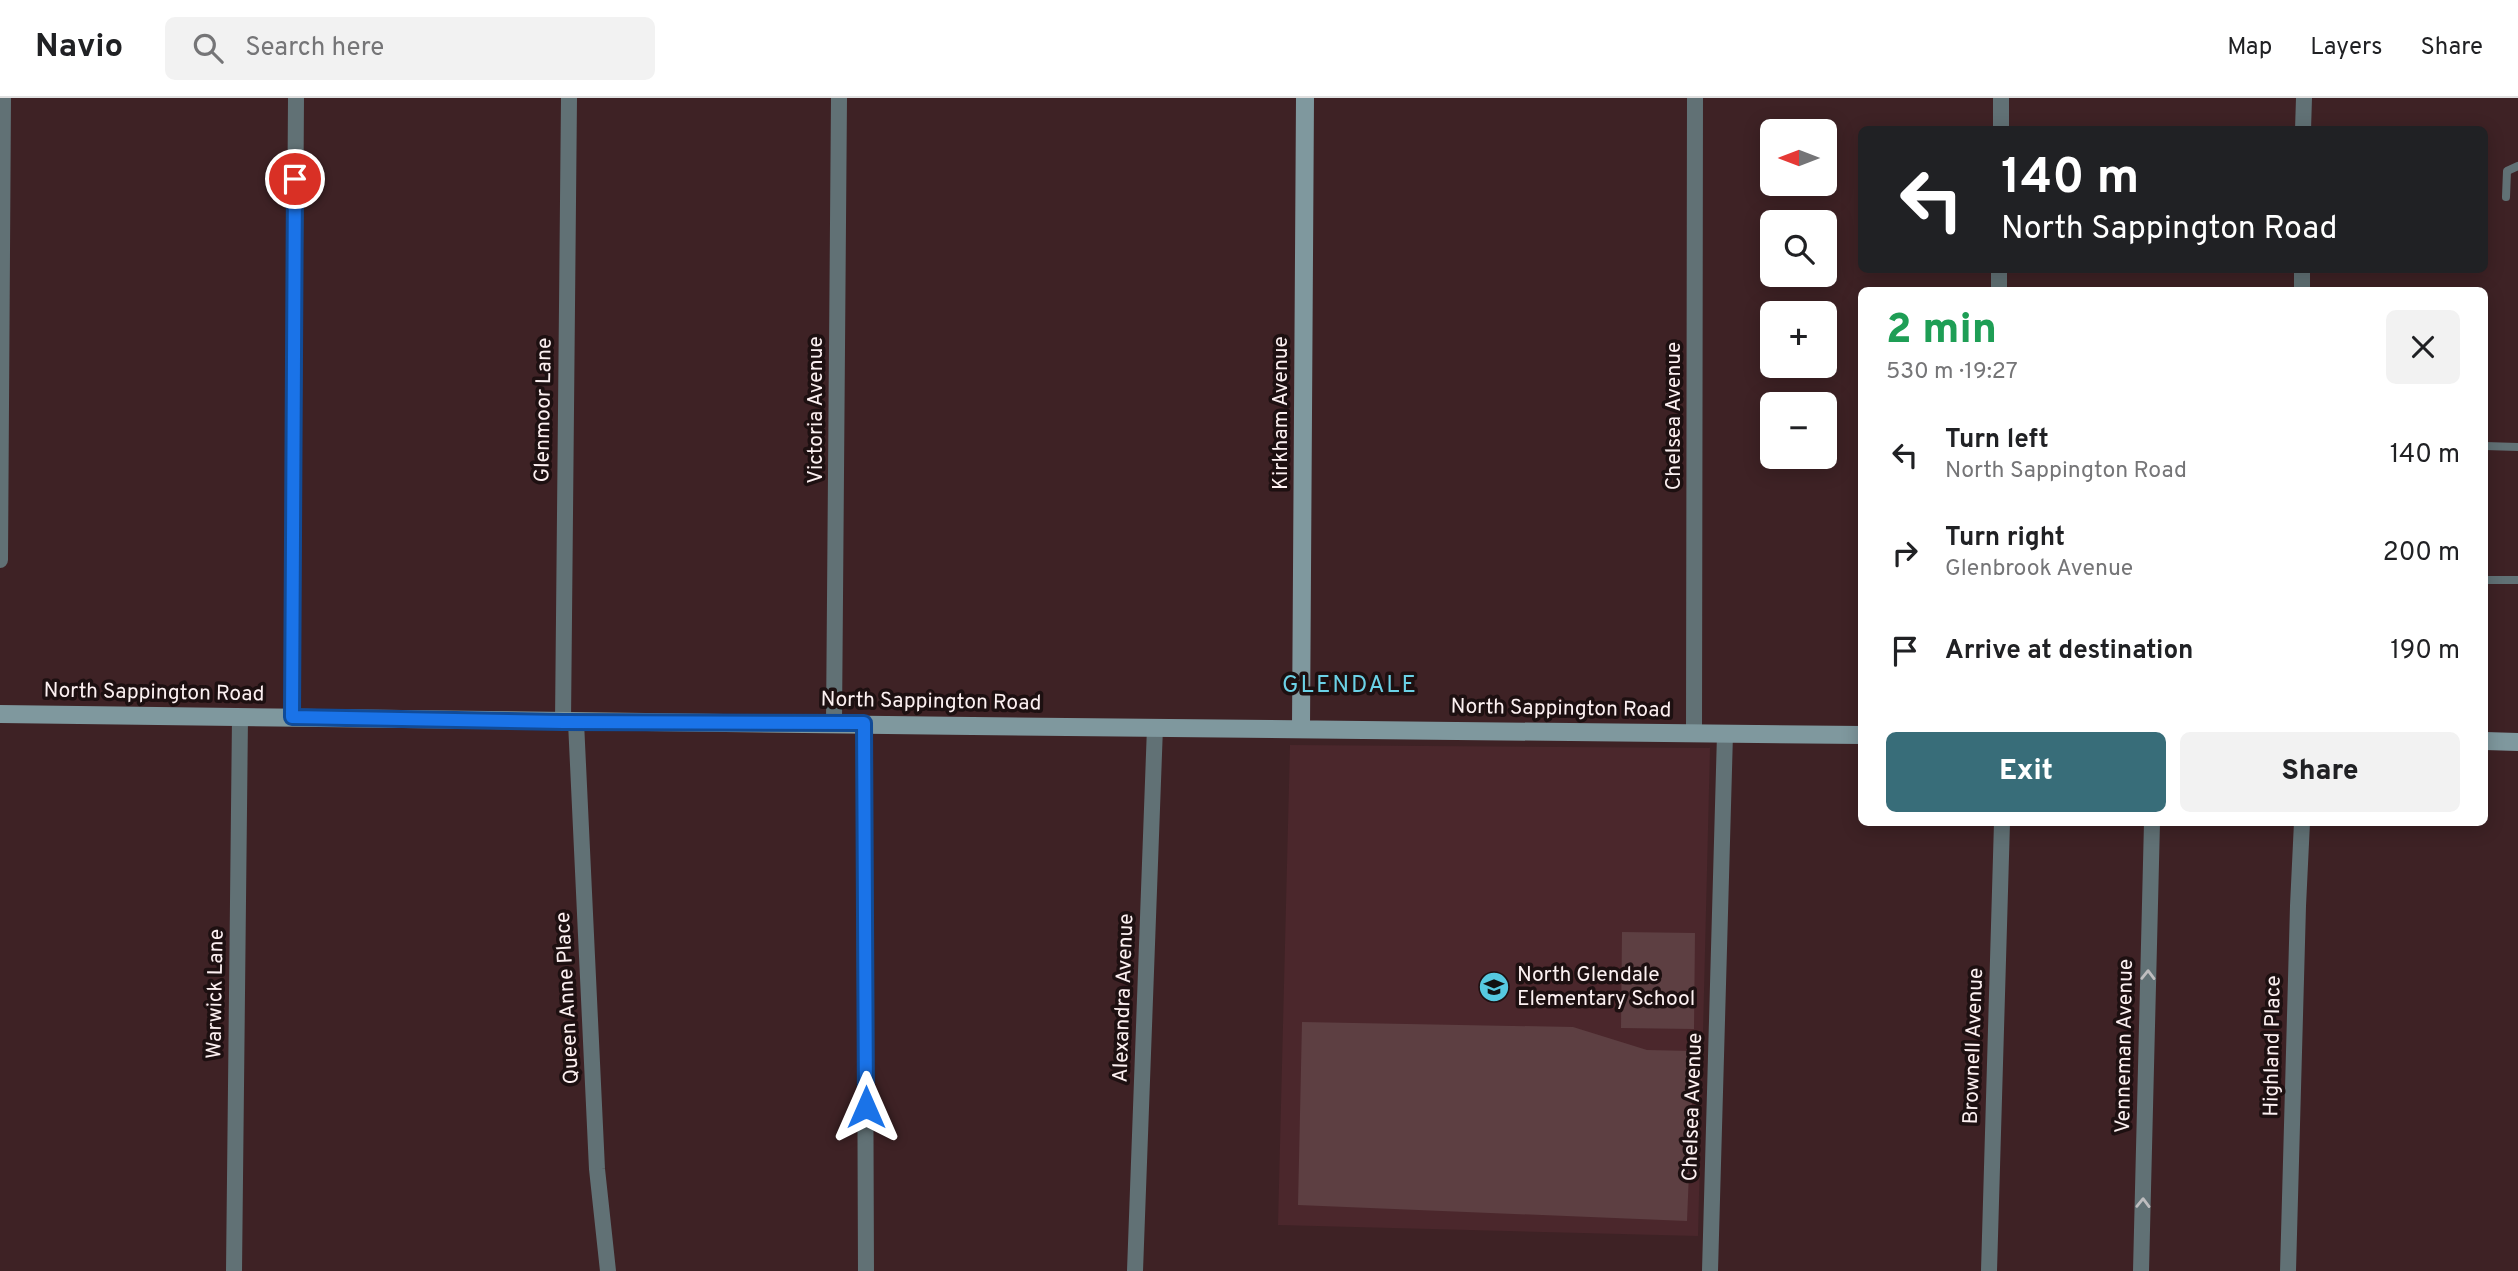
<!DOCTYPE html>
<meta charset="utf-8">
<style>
body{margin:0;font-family:Overpass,sans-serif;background:#f2f2f2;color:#202124;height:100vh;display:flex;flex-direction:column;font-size:26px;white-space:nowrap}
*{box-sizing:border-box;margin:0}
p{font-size:23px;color:#757577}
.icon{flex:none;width:38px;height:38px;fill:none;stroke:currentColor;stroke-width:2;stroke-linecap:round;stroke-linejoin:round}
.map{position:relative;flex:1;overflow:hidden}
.sheet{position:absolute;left:1858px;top:189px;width:630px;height:539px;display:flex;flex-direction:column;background:#fff;border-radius:10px;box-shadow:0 4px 18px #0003}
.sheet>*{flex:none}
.top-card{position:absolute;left:1858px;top:28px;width:630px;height:147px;border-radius:10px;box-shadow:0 4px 18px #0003;background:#202124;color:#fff;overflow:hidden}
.needle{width:46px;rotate:270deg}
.buttons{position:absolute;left:1760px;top:21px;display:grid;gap:14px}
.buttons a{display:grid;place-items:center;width:77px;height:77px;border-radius:10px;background:#fff;box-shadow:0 4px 18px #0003;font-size:35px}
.pin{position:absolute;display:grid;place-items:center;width:60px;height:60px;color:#fff;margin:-30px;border:4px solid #fff;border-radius:50%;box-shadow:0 2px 7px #0007}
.me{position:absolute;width:77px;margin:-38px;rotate:0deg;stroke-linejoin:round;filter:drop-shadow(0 0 5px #0008)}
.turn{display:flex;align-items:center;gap:24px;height:147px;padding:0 28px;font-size:32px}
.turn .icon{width:91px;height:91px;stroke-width:2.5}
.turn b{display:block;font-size:49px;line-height:60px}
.round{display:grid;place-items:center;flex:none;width:74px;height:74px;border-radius:10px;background:#f2f2f2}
.head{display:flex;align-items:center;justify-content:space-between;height:119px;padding:0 28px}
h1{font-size:42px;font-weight:800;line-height:52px;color:#1e9e55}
.primary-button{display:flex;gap:14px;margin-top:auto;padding:14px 28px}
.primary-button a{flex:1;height:80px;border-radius:10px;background:#386d79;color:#fff;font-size:28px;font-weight:800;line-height:80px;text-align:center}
.primary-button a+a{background:#f2f2f2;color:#202124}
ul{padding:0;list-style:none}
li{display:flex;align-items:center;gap:21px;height:98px;padding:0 28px}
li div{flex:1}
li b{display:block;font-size:26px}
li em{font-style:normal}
header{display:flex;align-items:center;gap:42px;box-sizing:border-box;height:98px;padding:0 35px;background:#fff;border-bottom:2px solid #e0e0e0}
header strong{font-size:33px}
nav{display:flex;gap:38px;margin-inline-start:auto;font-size:24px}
.search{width:490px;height:63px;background:#f2f2f2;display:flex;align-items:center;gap:18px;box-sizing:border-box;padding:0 24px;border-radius:10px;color:#757577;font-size:26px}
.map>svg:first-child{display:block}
.built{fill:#4b272c}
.green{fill:#5d3f42}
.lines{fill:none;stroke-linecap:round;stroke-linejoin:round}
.lane{stroke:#617175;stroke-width:8}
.street{stroke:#617175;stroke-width:16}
.secondary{stroke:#7f989e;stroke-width:18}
.oneway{stroke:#bebdbf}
.route-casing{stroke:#114b97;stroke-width:18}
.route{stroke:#1a73e8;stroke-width:12}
.labels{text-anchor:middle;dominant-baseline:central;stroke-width:7;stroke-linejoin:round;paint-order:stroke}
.street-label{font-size:21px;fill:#fcf0f1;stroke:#1d1011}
.poi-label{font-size:21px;fill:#fcf0f1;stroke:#1d1011;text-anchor:start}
.quarter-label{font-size:24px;letter-spacing:2px;fill:#6bd2e7;stroke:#1d1011}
</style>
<header>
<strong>Navio</strong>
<div class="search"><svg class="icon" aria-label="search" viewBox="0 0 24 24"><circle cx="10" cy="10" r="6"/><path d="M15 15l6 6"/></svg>Search here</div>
<nav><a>Map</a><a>Layers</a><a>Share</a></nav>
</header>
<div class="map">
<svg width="2518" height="1173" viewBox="0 0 2518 1173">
<rect width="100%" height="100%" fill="#3e2225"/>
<!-- built -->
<path class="built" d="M1290 647 1710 650 1698 1138 1278 1127Z"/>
<!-- green -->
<path class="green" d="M1622 834 1695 835 1694 931 1621 930Z
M1302 924 1573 929 1647 952 1694 953 1687 1123 1298 1107Z"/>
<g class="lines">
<!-- lane -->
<path class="lane" d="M2506 99 2507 73 2518 68
M2485 348 2518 349
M2485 482H2518"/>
<!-- street -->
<path class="street" d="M2001 32V0
M2303 32 2304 0
M1999 192V172
M2302 192V172
M0 462 3 0
M292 619 296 0
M563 624 569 0
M576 624 597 1071 608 1173
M834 625 839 0
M864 625 866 1173
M1694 636 1695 0
M234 1173 240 619
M1135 1173 1155 629
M1710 1173 1725 636
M1989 1173 2002 724
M2141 1173 2152 724
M2288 1173 2298 808 2302 724"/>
<!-- secondary -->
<path class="secondary" d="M0 616C621 623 1241 633 1862 637
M1301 630 1305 0
M2485 643 2518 644"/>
</g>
<!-- one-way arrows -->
<defs><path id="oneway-chevron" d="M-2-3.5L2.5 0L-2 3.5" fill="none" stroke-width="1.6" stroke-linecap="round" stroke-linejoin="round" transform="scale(1.75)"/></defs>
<g class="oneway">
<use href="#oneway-chevron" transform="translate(2148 877) rotate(-89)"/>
<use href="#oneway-chevron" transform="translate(2143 1105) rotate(-89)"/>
</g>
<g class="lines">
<!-- route casing -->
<g class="route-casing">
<path id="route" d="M295 81 292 619 563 624 864 625 866 1009"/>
</g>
<!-- route -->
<use href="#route" class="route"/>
</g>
<!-- icons -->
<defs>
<g id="school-disc" transform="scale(1.575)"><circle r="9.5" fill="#56c9e0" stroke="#1d1011"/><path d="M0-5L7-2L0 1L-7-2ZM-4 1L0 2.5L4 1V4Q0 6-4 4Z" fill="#111"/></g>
</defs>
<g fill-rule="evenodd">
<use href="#school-disc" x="1494" y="889"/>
</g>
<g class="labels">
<!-- street labels -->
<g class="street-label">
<text transform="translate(544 312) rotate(-89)">Glenmoor Lane</text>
<text transform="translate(816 312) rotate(-90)">Victoria Avenue</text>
<text transform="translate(1281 315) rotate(-90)">Kirkham Avenue</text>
<text transform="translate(1674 318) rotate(-90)">Chelsea Avenue</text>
<text transform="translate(154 595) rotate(1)">North Sappington Road</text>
<text transform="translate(931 604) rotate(1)">North Sappington Road</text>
<text transform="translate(1561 611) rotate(1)">North Sappington Road</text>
<text transform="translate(216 896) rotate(-89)">Warwick Lane</text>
<text transform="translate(568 900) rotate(-93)">Queen Anne Place</text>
<text transform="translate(1124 900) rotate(-88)">Alexandra Avenue</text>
<text transform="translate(1974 948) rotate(-88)">Brownell Avenue</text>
<text transform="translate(2125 948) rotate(-89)">Venneman Avenue</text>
<text transform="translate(2273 948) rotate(-89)">Highland Place</text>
<text transform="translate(1693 1009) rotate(-88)">Chelsea Avenue</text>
</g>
<!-- poi labels -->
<g class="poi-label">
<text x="1517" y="877">North Glendale<tspan x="1517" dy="24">Elementary School</tspan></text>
</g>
<!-- quarter labels -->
<g class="quarter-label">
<text x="1350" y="588">GLENDALE</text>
</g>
</g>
</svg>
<div class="buttons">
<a><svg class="needle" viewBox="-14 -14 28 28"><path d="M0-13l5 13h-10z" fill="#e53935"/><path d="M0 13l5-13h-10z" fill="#757577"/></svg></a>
<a><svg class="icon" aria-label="search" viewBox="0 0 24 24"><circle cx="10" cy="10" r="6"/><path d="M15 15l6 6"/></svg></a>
<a>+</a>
<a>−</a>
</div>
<div class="pin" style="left:295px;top:81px;background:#d93025"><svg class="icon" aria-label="arrive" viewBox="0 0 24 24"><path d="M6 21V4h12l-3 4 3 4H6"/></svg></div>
<svg class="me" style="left:866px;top:1009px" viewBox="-20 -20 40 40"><path d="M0-17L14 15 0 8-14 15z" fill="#1a73e8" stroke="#fff" stroke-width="4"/></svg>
<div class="top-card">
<div class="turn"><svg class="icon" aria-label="left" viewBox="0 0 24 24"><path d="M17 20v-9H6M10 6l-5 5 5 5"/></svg><div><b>140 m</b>North Sappington Road</div></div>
</div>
<section class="sheet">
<div class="head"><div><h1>2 min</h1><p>530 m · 19:27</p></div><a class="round"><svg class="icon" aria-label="close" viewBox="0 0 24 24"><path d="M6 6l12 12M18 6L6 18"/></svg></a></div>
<ul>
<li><svg class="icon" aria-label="left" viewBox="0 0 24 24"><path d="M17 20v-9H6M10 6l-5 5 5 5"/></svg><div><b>Turn left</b><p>North Sappington Road</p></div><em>140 m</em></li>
<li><svg class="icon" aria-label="right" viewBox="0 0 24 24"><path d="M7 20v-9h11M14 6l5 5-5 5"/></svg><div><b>Turn right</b><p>Glenbrook Avenue</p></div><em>200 m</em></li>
<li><svg class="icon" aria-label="arrive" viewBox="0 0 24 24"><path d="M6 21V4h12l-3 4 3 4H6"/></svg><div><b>Arrive at destination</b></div><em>190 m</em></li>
</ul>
<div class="primary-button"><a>Exit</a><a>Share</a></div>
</section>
</div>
